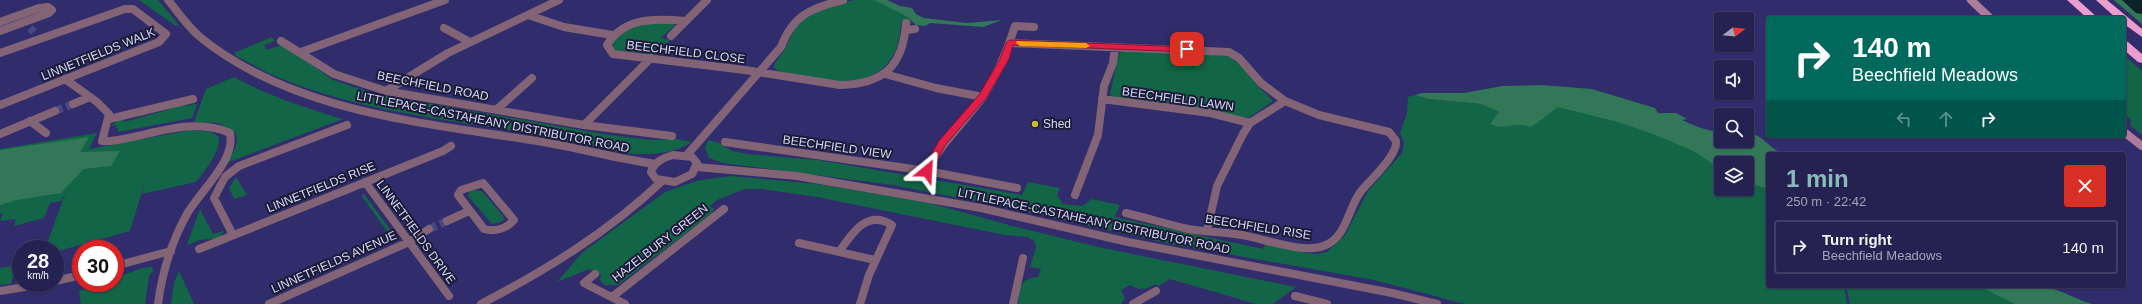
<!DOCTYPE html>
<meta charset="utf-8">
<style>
body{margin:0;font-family:Arial,sans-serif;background:#312f5b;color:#f1f3f6;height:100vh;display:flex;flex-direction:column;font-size:15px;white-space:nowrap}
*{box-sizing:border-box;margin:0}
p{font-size:13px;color:#a3a4b7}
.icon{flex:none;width:22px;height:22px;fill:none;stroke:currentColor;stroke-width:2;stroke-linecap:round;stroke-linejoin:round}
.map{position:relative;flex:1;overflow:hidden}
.side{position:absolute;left:1766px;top:152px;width:360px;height:136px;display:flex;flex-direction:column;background:#252251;border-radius:4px;box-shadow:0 1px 3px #0004,0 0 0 1px #423f68}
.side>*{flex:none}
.hud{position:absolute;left:1766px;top:16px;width:360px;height:122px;border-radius:4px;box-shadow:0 1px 3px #0004,0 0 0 1px #423f68;background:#00695c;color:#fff;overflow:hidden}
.needle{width:26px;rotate:74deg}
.controls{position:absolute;left:1714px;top:12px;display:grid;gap:8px}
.controls a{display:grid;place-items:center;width:40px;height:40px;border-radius:4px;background:#252251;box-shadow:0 1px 3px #0004,0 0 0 1px #423f68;font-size:20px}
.speed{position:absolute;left:12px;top:240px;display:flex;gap:8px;font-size:20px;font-weight:700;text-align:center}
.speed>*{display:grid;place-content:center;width:52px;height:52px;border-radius:50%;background:#252251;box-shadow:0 1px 3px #0004,0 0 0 1px #423f68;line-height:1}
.speed small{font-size:10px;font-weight:400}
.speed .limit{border:6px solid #d22;background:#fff;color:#111}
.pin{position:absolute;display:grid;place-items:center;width:34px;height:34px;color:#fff;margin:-17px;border-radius:8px;box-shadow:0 2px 6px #0006}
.me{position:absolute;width:44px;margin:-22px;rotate:27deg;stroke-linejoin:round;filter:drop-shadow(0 0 3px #0008)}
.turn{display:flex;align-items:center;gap:14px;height:84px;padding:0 20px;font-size:18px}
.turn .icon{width:52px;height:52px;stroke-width:2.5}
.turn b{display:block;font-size:28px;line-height:34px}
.lanes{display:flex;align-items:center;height:38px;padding:0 20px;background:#0003;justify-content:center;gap:20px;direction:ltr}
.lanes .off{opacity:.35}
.round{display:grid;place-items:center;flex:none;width:42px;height:42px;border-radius:4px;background:#312f5b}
.headline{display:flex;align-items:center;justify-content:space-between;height:68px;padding:0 20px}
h1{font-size:24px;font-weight:800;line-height:30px;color:#8bbbb9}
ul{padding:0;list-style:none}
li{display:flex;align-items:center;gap:12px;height:54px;margin:0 8px 6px;padding:0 12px;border:2px solid #423f68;border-radius:4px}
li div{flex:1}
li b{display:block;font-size:15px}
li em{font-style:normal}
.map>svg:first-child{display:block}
.green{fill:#126546}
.forest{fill:#317758}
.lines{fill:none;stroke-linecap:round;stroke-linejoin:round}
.river{fill:#0e2229;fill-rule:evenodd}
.minor-tunnel{stroke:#4a4781;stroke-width:8;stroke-dasharray:8 4;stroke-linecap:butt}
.minor{stroke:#836477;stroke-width:8}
.tertiary{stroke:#836477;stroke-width:8}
.secondary{stroke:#ad7c9a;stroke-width:8}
.motorway{fill:#e99ecd;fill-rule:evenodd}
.route{fill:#e11d48;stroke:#92132f}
.slow{fill:#f59e0b}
.poi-dot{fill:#caba3a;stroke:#1b1b37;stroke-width:1.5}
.labels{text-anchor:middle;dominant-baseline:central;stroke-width:4;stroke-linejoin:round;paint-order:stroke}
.street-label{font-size:12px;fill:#d7d9f9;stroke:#1b1b37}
.poi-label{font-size:12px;fill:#d7d9f9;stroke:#1b1b37;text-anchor:start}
</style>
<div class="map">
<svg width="2142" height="304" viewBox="0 0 2142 304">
<rect width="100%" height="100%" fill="#312d6c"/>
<!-- green -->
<path class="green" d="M139 0H158L179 25 176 26Z
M855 0H874L909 17 913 24 902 20C900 28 900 38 897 47 878 97 820 79 781 72L774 68 775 63 785 49 798 22 828 6Z
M653 22 672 23 675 26 660 38 670 40 656 55 615 50 613 48 614 40 628 29Z
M272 37 275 41 264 45 267 50 281 45 296 54 333 80 375 94 609 135 652 140 677 139 692 142C671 155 648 155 624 153 586 145 547 137 509 130 433 118 357 109 285 80 268 74 252 64 236 56L234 53Z
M1122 51 1229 56 1244 68 1256 84 1273 101 1250 117 1243 118 1187 106 1113 97 1110 94 1119 54Z
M2124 55 2142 71V135L2130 125 2131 120 2124 114Z
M234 77C268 96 306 108 343 119L226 163C233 154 240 143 235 132L218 123 194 122 206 89Z
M1415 95 1428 99 1481 104 1499 112 1529 96 1667 133 1721 163V189H1747V164L1768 172V286H1844L1847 304H1465L1374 280 1171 244 1016 209 893 185 723 163 709 158 705 148 708 140 719 143 732 151 747 154 818 160 1022 195 1028 182 1060 188 1057 195 1063 204 1082 206 1092 199 1120 205 1114 217 1263 249 1266 243 1306 253 1317 254 1327 252 1345 235 1368 191 1402 153 1404 143 1400 133 1407 114 1408 97Z
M177 104 183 106 197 104 192 118 118 132V128H115L117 125 110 126 122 118 124 122 167 110 170 106Z
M191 130 211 132 218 136C224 148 203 173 196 182L142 194 146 178 130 231 55 252V249H45L66 191 61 201 50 203 44 218 14 226 16 219 0 221 3 214H0V149L97 133 89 149Z
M730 176 818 184 929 203 1009 225 1098 247 1296 287 1273 304H1256L1170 279 1159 286 1155 284C1145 290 1140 291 1130 285L1121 290 1125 298 1121 304H1018C1020 287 1019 279 1038 277L1041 269 1030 267 1036 247 1034 241 1027 237 1005 235 817 197 762 189H746L734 193 717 200 710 206 714 209 711 214 618 285H604L599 279 602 275 589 269 557 282 583 252 665 192 696 181Z
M236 177 247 195 234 199 229 188Z
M473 190 482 191 504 217 503 221 492 224 468 196 470 191Z
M364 194 395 236 392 238 361 195Z
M200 209 213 234 224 231C218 242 209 238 200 240 196 241 191 244 187 245Z
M12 266 15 268 11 284 0 285V268Z
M152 267 153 271 149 276 145 304H81L79 291 102 283H115V278L142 268Z
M179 271 194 304H171L174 283Z
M1846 286H2012L2047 304H1850Z"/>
<!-- forest -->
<path class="forest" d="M874 0H887L900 6 912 8 916 14 924 18 967 23 1002 20 983 27 930 23 925 26 916 25 908 17Z
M2114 0H2142V24L2115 1Z
M1541 85 1592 89 1655 108 1658 113H1676L1687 119 1682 120C1695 126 1707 131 1721 132V141H1747V133C1762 133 1769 149 1784 154H1768V189L1747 182V163H1721V169L1693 151 1658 136 1618 122 1558 107 1537 123 1530 127C1513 120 1507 132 1490 124L1499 112 1481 104 1428 99 1415 95 1423 93H1464L1502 86Z
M89 137 80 152 120 151 111 166 84 169 61 193 17 200 0 205V150Z
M1979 286C1997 286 2025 283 2042 286 2060 289 2075 299 2092 304H2015Z"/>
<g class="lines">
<!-- river -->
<path class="river" d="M2122 0H2142V14L2136 13Z"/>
<!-- minor-tunnel -->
<path class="minor-tunnel" d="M30 28 34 32
M55 111 73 104
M429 229 447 221"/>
<!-- minor -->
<path class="minor" d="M528 15 564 27 612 35
M685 21C656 18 624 17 607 45L613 54 745 70 840 85C883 84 903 67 906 23
M0 22 39 8 48 7 52 10 49 13 0 31
M444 28 470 42
M906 30 915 29
M671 36 707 0
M281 41 334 74 386 91 584 125 672 136
M1010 43 1229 52 1239 58 1261 83 1285 101 1319 115 1389 132 1396 141C1398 155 1371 179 1362 190 1348 206 1348 235 1326 245 1304 255 1266 239 1242 235 1224 232 1206 232 1188 229 1167 224 1147 218 1126 213
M301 52 445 0
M0 53 125 9H133L166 34 159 42 0 105
M885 74 936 88 983 97
M65 79 97 102 109 114 102 141C113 142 122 139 133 137 165 130 198 119 230 133 236 161 200 191 187 214 172 241 162 273 158 304
M386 91 448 53 559 0
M1102 99 1210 113 1250 123
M73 104 90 97
M496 110 532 78
M109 119 193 99
M30 121 46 133
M584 125 651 58
M0 134 55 111
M725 142 927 171 1017 188
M687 155 781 47C793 15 811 8 843 0
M927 171C941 143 964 123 982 98 997 76 1007 51 1015 26L1034 27
M365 182 449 296
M483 183 514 220C506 229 495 232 484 229L458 195 461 190Z
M1075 195 1098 135 1104 86 1113 63 1115 47
M447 221 469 211
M1207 231 1217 186 1243 134 1250 123 1285 101
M233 235 214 198 225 177 239 166 347 125
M799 243 875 260
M199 249 443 151 451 146
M839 252C852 233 867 209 892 225L869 275 860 304
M115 266 171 251
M595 274 584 283 625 304
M55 281 81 275
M0 291 49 283
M1295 296 1327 304
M612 297 724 209
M269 304 409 242 429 229
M1013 304 1023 258
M1133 304 1156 291"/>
<!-- tertiary -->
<path class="tertiary" d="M168 0C178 12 188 27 200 37 291 111 418 122 530 140 572 146 613 158 655 164
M673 155 692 157 697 163 692 174 675 182 656 179 651 172C654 162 663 158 673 155Z
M697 167 797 176 981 208 1128 242 1392 293 1437 304
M481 304C546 270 607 233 661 182"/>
<!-- secondary -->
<path class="secondary" d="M1971 0 1990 18
M2124 132 2142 146"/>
<!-- motorway -->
<path class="motorway" d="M2067 0H2078L2098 18H2087Z
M2096 0H2107L2142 29V37L2124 24V18H2116Z
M2124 41 2128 42 2142 54V63L2138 62 2124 50Z"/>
</g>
<!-- route -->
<path class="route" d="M1010 40 1187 47 1191 49 1187 52 1013 45 1009 59 987 97 946 144 930 173H924L922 171 939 141 979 95 1000 59 1006 43Z"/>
<!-- slow -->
<path class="slow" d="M1017 41 1086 43 1090 46 1086 48 1020 46 1016 43Z"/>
<!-- markers -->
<circle class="poi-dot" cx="1035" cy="124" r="4"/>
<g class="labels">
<!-- street labels -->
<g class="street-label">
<text transform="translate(686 52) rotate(7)">BEECHFIELD CLOSE</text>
<text transform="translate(98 54) rotate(-22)">LINNETFIELDS WALK</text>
<text transform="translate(433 86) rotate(11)">BEECHFIELD ROAD</text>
<text transform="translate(1178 99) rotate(8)">BEECHFIELD LAWN</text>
<text transform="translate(493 122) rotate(11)">LITTLEPACE-CASTAHEANY DISTRIBUTOR ROAD</text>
<text transform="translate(837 147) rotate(8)">BEECHFIELD VIEW</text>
<text transform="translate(321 187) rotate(-22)">LINNETFIELDS RISE</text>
<text transform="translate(1094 221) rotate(12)">LITTLEPACE-CASTAHEANY DISTRIBUTOR ROAD</text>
<text transform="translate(1258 227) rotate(9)">BEECHFIELD RISE</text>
<text transform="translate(416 232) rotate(54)">LINNETFIELDS DRIVE</text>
<text transform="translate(660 243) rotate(-38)">HAZELBURY GREEN</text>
<text transform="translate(334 262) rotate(-24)">LINNETFIELDS AVENUE</text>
</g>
<!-- poi labels -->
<g class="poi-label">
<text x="1043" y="124">Shed</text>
</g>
</g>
</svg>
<div class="controls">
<a><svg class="needle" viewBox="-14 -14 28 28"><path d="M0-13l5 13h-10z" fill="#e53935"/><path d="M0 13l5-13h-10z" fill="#a3a4b7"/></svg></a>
<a><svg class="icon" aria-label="sound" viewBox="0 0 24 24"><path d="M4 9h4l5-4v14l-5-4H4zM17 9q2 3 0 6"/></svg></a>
<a><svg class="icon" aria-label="search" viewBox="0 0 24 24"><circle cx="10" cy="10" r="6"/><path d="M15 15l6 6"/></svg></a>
<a><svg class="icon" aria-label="layers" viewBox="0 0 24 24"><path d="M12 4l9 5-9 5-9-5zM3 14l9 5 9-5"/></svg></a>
</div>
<div class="speed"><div>28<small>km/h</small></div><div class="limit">30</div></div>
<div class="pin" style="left:1187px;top:49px;background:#d93025"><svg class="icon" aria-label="arrive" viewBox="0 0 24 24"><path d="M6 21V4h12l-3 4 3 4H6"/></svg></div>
<svg class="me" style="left:927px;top:171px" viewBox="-20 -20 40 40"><path d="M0-17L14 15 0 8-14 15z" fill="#e11d48" stroke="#fff" stroke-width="4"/></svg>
<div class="hud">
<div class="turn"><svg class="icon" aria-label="right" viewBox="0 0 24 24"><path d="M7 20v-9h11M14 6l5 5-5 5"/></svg><div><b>140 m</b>Beechfield Meadows</div></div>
<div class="lanes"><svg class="icon off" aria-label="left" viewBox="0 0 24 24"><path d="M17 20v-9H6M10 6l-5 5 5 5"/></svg><svg class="icon off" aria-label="ahead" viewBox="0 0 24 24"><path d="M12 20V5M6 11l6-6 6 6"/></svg><svg class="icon" aria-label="right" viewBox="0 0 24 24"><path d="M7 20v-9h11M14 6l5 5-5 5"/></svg></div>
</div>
<section class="side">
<div class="headline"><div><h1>1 min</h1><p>250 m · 22:42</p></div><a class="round" style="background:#d93025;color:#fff"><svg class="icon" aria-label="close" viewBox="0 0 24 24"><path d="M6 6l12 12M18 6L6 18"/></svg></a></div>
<ul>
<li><svg class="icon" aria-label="right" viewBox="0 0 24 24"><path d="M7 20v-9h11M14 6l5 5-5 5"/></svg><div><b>Turn right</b><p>Beechfield Meadows</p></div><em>140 m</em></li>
</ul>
</section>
</div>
